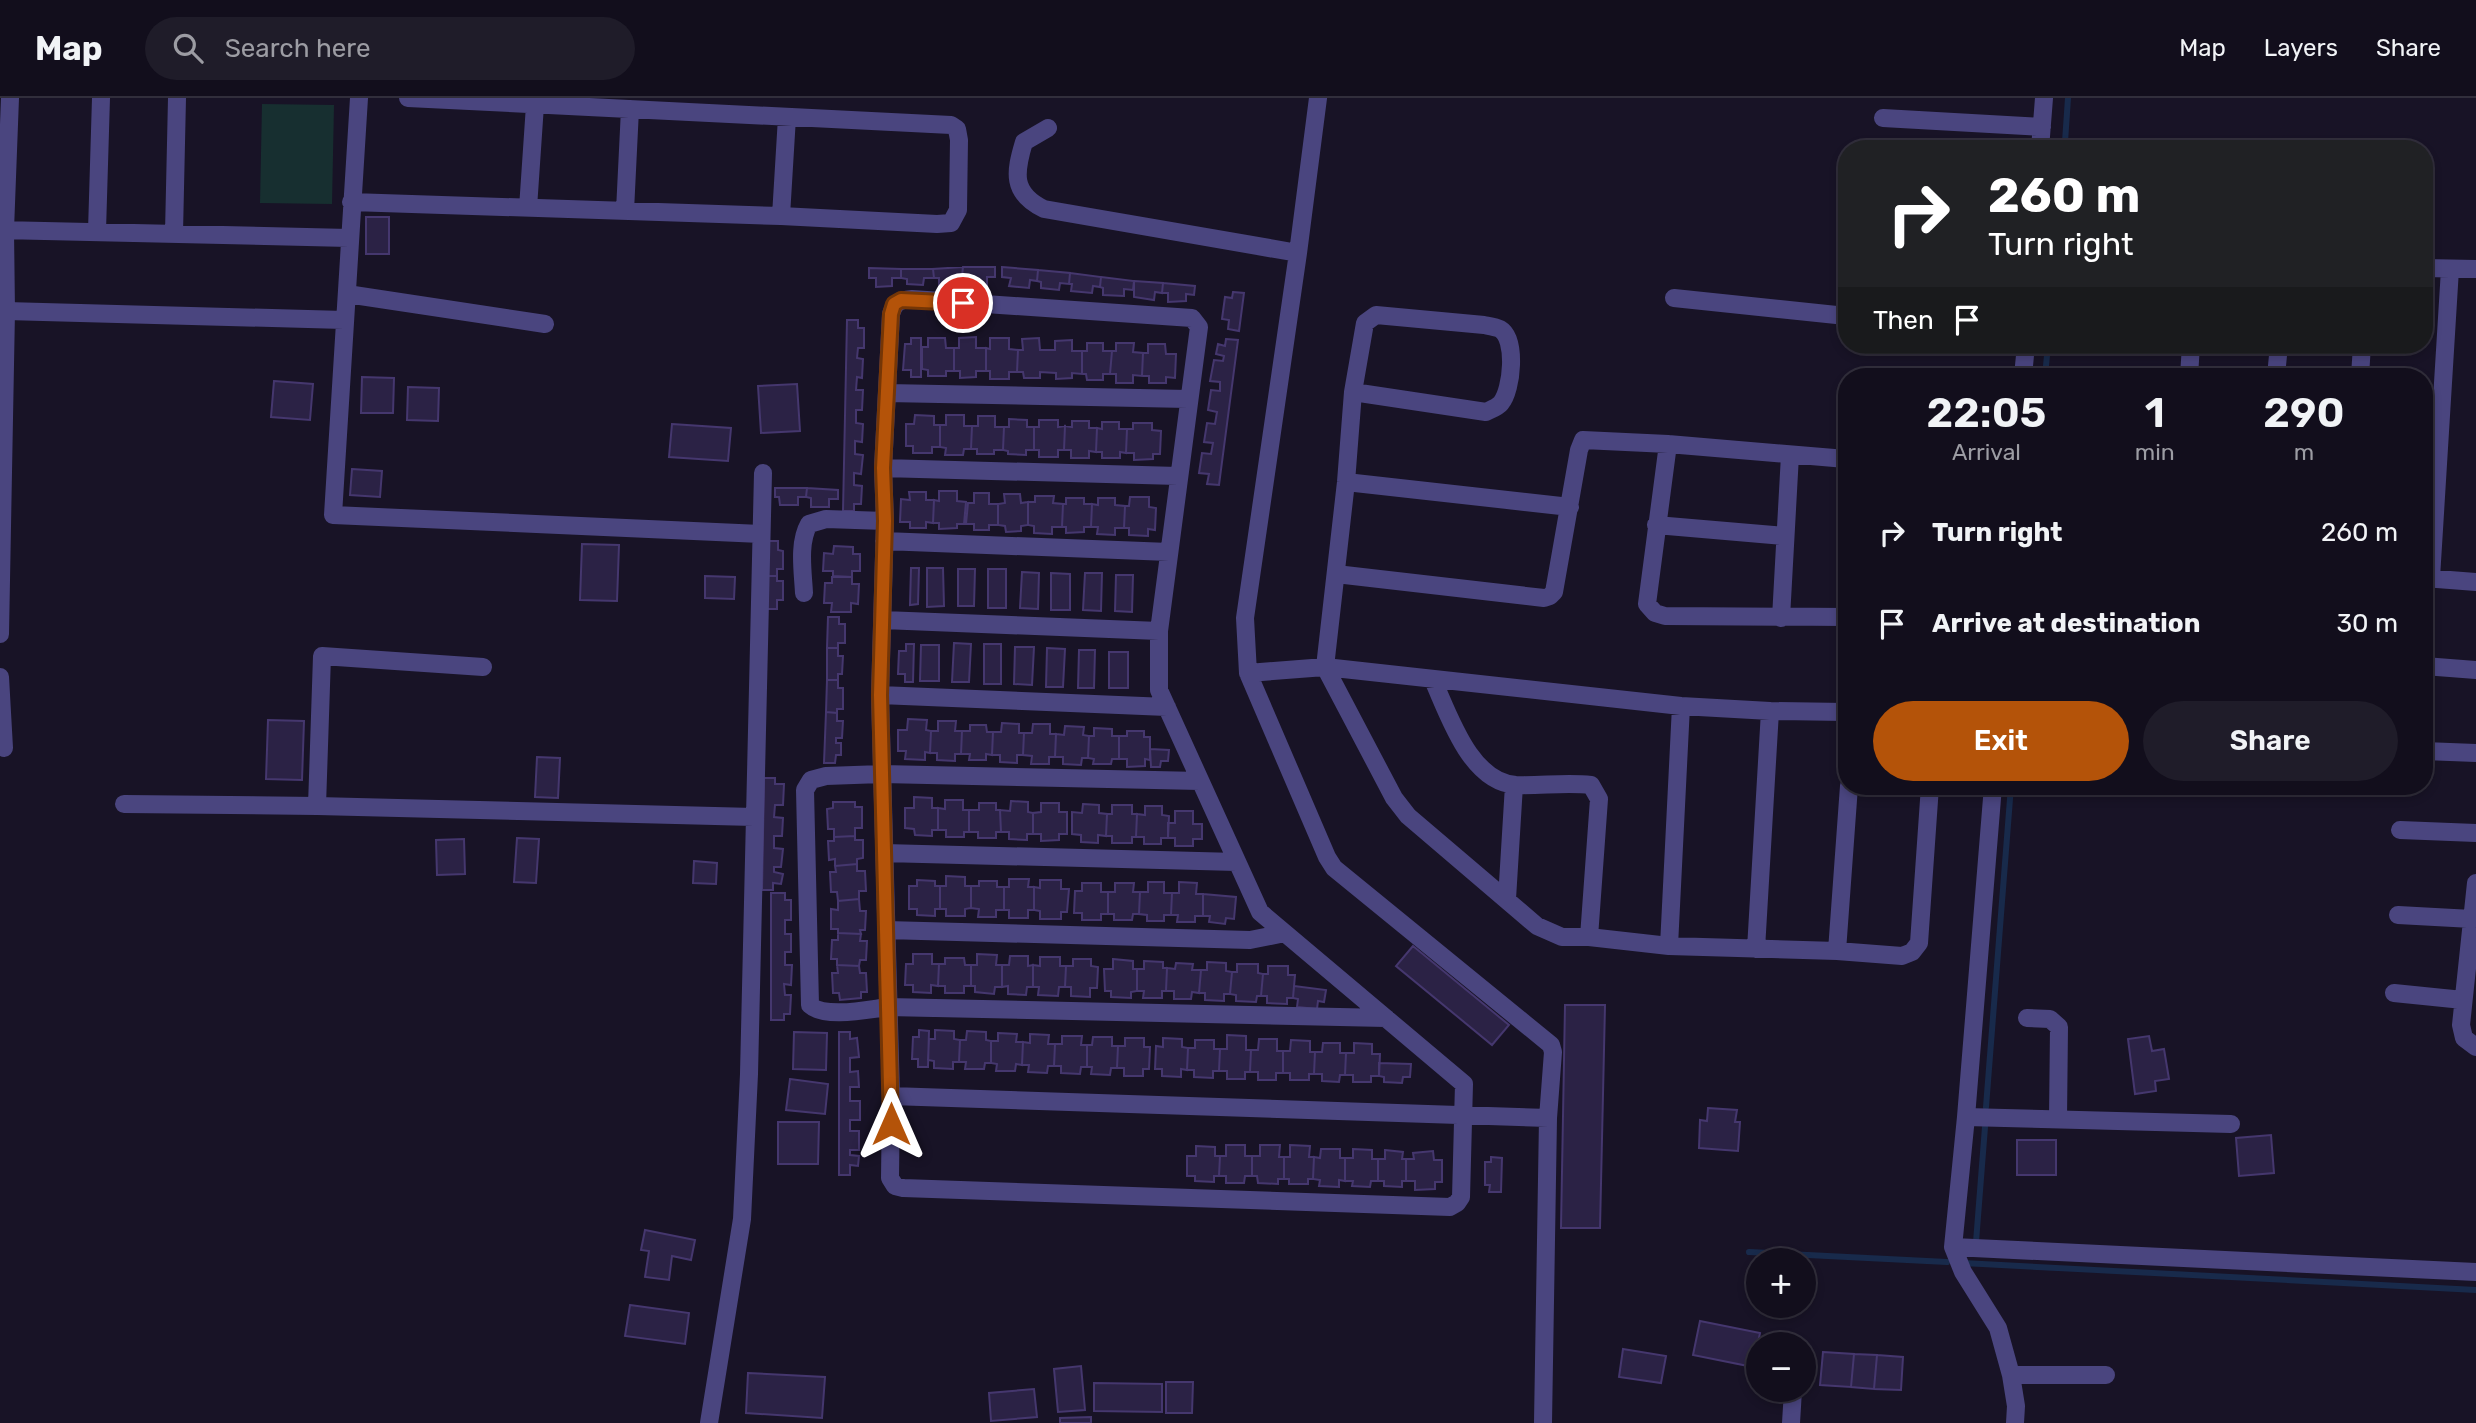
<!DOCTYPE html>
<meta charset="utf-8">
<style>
body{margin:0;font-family:Rubik,sans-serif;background:#1f1c29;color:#f1f3f6;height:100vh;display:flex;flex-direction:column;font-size:26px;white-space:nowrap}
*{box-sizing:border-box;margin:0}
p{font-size:23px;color:#9c9ca3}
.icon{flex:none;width:38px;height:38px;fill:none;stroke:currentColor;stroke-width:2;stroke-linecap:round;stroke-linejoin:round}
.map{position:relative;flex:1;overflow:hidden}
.drawer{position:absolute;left:1838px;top:270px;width:595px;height:427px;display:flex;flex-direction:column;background:#120e1c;border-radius:28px;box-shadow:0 4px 10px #0003,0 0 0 2px #312e3b}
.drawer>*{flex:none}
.hud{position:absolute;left:1838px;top:42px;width:595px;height:214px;border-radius:28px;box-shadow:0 4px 10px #0003,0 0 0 2px #312e3b;background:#202124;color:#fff;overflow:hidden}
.tools{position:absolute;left:1746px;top:1150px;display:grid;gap:14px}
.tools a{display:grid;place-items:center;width:70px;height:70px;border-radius:50%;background:#120e1c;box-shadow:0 4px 10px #0003,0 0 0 2px #312e3b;font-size:35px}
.pin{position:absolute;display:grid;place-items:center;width:60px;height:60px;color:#fff;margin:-30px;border:4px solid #fff;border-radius:50%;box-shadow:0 2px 7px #0007}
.me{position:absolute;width:77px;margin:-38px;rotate:0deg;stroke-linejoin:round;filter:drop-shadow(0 0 5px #0008)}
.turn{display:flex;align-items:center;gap:24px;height:147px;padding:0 35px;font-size:32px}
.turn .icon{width:91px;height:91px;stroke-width:2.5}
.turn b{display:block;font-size:49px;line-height:60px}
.then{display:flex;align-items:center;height:66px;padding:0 35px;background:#0003;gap:14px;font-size:26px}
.eta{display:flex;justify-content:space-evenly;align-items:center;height:119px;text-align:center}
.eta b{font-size:42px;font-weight:600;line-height:49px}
.action{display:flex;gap:14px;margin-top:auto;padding:14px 35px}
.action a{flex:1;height:80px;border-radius:42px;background:#b45309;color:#fff;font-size:28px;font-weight:600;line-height:80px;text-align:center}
.action a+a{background:#1f1c29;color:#f1f3f6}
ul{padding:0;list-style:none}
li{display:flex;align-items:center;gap:21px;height:91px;padding:0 35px}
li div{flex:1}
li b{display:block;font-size:26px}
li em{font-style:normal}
header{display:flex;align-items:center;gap:42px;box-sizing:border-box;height:98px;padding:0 35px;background:#120e1c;border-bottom:2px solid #312e3b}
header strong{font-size:33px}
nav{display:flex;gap:38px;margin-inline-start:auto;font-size:24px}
.search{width:490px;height:63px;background:#1f1c29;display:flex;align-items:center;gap:18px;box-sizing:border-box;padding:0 24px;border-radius:38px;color:#9c9ca3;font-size:26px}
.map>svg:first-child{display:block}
.green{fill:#172f30}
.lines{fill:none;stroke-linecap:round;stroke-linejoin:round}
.stream{stroke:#182a4b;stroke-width:6}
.building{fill:#2b2245;stroke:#45376e;stroke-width:2}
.minor{stroke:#4a457f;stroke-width:18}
.route-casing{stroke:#753606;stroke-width:18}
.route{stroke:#b45309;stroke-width:12}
</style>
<header>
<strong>Map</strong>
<div class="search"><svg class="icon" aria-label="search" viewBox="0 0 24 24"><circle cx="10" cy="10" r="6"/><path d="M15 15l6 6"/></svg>Search here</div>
<nav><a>Map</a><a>Layers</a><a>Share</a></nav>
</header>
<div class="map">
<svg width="2476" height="1325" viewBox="0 0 2476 1325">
<rect width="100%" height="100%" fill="#181326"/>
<!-- green -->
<path class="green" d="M262 6 334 7 332 106 260 105Z"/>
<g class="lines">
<!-- stream -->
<path class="stream" d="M2065 44 2068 0
M2045 278 2048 247
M1986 1009 2011 688
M1976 1144 1985 1029
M1749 1154 1947 1164
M1963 1165 2476 1192"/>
</g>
<!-- building -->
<path class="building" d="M366 119H389V156H366Z
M963 169 962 178 956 179V185L939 187V180H934L933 171Z
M963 169H995V179H987V187H969L968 179 962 178Z
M1002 169 1038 172 1037 183 1030 182 1029 190 1009 188 1011 180 1002 179Z
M869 170 901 171V180H892V188L876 189V180H869Z
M901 171H933L934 180H924L923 187 907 186V181L901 180Z
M1038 172 1070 175 1069 186 1060 185 1059 192 1041 190V184L1037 183Z
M1070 175 1101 179 1100 189 1093 188 1092 195 1071 193 1072 186H1069Z
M1101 179 1134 183 1133 192 1124 191V198L1103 197V190L1100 189Z
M1134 183 1163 185 1162 195 1155 194 1154 202 1134 199Z
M1163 185 1195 188 1194 197 1186 196V203L1168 204V195H1162Z
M1233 194 1244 195 1239 233 1228 231 1229 222 1222 221 1225 199 1232 200Z
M847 222H858V230H864V250H858L857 260 863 261 862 280 857 279 856 292H863L862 312H856V325L863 326 862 344 855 343V356L863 357 861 376 854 375V387L862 388 861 406H854V413H843Z
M976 239V250H986V273H976V279L960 280V273H954V250H959V240Z
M911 240H921V279H911V272H903L905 246H911Z
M928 240H945L946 250H954V273H946V278H928V272L922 271V249H928Z
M990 240H1009V251L1018 252 1017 274H1009V281H990V273H986V250L990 251Z
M1039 240 1040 252H1055V243L1072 242V253H1082V276L1072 275V280L1056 281V275L1040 274V280H1024L1023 274H1017L1018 252H1023L1022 241Z
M1226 241 1238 242 1219 387 1207 386 1209 376 1199 375 1202 355 1211 356 1213 345 1204 344 1207 325 1215 326 1217 314 1208 312 1211 292 1220 293V284L1210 283 1214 262 1223 263 1224 258 1216 256 1218 246 1225 248Z
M1087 245H1103V253H1112L1110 276H1103V282H1087L1086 276H1082V253H1087Z
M1116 245H1134L1133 254 1143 255 1142 278 1133 277V285H1116V276H1110L1112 253H1116Z
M1148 246H1165L1166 256H1176L1175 280 1166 279V285H1149V278H1142L1143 255H1148Z
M362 279 394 280 393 315H361Z
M274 283 313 286 310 322 271 319Z
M797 286 800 333 761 335 758 288Z
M408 289 439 290 438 323 407 322Z
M915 317 934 318V327H940V349H932V355H913V348H906V326H914Z
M946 317H964V328H972L971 351H964L963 357H945L946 350 940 349V327H946Z
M978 318H995V329H1004L1003 352H994V356H977V351H971L972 328H978Z
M1009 321 1027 322V329H1034V352H1026V357L1008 356V353L1003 352 1004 329H1009Z
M1039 322H1058V329L1065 328 1064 352H1058V359H1039V352H1034V329H1039Z
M1072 323H1089V330H1097L1096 354 1089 353V360H1071V352H1064L1065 328 1072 329Z
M1102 324H1119V331H1127L1126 355 1120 354V360H1102V354H1096L1097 330 1102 331Z
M1133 325H1152V332L1161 333 1160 356H1153V361L1134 362V355H1126L1127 331H1133Z
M672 326 731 330 728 363 669 359Z
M352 371 382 373 380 399 350 397Z
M775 390H807L806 399H798V407H780L779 399H775Z
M807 390 838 392V401H829V409H811V400L806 399Z
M939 393H957V403L966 404 964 426H957V430L939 431V425H933L934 402 939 403Z
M909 394H926V402H934L933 425 926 424V430H910V424H900L901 401 910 402Z
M974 395H989V406H998V427H989V432H974V426H966L968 405H974Z
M1004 396H1020L1021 405 1028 404V427L1021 428V433L1006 434 1005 428 998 427V406L1005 405Z
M1035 398H1054L1053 405 1063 406 1062 429H1052V436L1034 435V428L1028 427V404H1035Z
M1130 399H1149V409L1156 410 1155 432 1148 431V438L1129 437V430H1124L1125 408H1129Z
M1066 400H1084V406H1092L1091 429H1084V434L1066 435V429H1062L1063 406H1066Z
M1098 400H1115V407L1125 408 1124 430H1115V437L1097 436 1098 429H1091L1092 406 1098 407Z
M765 443H778V452L783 453V471H777V478H765Z
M582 446 619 447 617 503 580 502Z
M834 448 853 449V456H860V473H852V479L833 478V473H823L824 455 833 456Z
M911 470H919L918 506 910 507Z
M927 470H943L944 508 927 509Z
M958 471H975L974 508H958Z
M988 471H1006V510H988Z
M1022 474 1039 475 1038 511 1020 510Z
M1051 475 1070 476V512H1051Z
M1085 475H1102L1101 513 1083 512Z
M1116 477H1133L1132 514 1115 513Z
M705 478 735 479 734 501 705 500Z
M765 478H777V483H783V502H777V511H764Z
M832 479H852V486H859L858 506 851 505V514H831L832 505H824L825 485H832Z
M828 519H839V526H845V545H838V550H827Z
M954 545 971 546 969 584H952Z
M906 546H914L913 584H905V576H898L899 553H906Z
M984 546H1001V586H984Z
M921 547H939V583H920Z
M1015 549H1034L1032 587 1014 586Z
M827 550H838V558H843L842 576H838V582H827Z
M1047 550 1065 551 1063 589H1046Z
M1079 552H1095L1094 590H1078Z
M1109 554H1128V590H1109Z
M827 582H838V590H843V611H837V615L826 614Z
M826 614 837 615V623H843L842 640H836V645H841V657H836L835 665H824Z
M908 621 927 622 926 632 931 633 930 655 925 654V662L905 661 906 653H898V632H907Z
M268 622 304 623 302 682 266 681Z
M938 623H956L955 633H962L961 656H955V663L937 662V655H930L931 633H938Z
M1002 625 1019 626V635H1024L1023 657H1017V665L1000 664V657H992L993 634H1001Z
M1033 626H1050V636H1056L1055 659H1049V666H1031L1032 658 1023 657 1024 635H1032Z
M970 627H986L987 634H993L992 657 986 656V662H969L970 656H961L962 633H970Z
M1065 628 1084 629 1083 637 1089 638 1088 660H1082L1081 667 1063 666V659H1055L1056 636 1064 637Z
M1094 630 1112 631V638H1119V661H1112L1111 666H1093L1094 661 1088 660 1089 638H1094Z
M1127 633H1144V639H1150V662L1145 661V668L1127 669V661H1119V638H1127Z
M1150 651 1169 652 1168 663H1161L1160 669H1151Z
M537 659 560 660 558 700 535 699Z
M764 680H775V686H784L783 707H775L774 719 783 720 782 738H774V750L783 751 781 769H774V774L783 776 781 786 773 785V792H762Z
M914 699 932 700V710H938V732H932V738L915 737 914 731 905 730V710H914Z
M945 702H963V712H969V734H964V739H946V732H938V710L945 711Z
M1011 703 1028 704V714L1033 715V736H1027V742L1009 741V734H1001L1000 712 1010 713Z
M833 704H855V709H862V730H855V738L834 739V731H828L827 711 833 710Z
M979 705H996V712H1000L1001 734H996V740H978V734H969V712H979Z
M1041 705H1059V714H1067V736H1059V742L1041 743V736H1033V715L1041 714Z
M1083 706 1099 707V715L1107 716 1106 738 1098 737V745L1081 744V737L1072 736V714L1082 715Z
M1112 707H1132V716H1137L1136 739H1132V745H1112V738H1106L1107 716H1112Z
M1145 708H1162V717L1169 718 1168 740H1161V746H1144V739H1136L1137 716 1145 717Z
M1175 713H1193V726H1202V741H1193V748H1175V740H1168V725H1175Z
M855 738V742H863V760L857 761V766L835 768V761L829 762 828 743H834V739Z
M517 740 539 741 536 785 514 784Z
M464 741 465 776 437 777 436 742Z
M694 763 717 765 716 786 693 785Z
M857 766V773H865L866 793H859V801L838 803 837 794H831L830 774H836L835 768Z
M946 778 965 779V788H971V810L965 811V818H946V811H940V788H946Z
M1009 781H1029L1028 789H1034V812H1028V820H1009V812H1004V789H1009Z
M917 782 935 783V788H940V811H935V818L917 817V811H909V788H917Z
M1040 782H1061V791H1069L1067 814H1061V821H1040V813L1034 812V789L1040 790Z
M979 783H997V789H1004V812H996V819H978L979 811 971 810V788H979Z
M1148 784H1164V795H1172L1171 817H1164V823H1147V817L1139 816 1140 794H1148Z
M1179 784 1197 785 1196 796H1203V818H1195V824H1177L1178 817H1171L1172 795H1179Z
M1082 785H1101V794H1108V816H1101V822H1082V815H1074L1075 793H1082Z
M1115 785H1134L1133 794H1140L1139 816H1133L1132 822H1114V816H1108V794H1115Z
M771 795H785V802H791V822H785V836H791V854H785V867H792L791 887 784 886 785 897H791L790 916H784V922H771Z
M1203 796 1236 799 1234 821 1226 820 1225 826 1209 824 1210 818H1203Z
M859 801 860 813H866L865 832H860L861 836 838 835V831H831V811L838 812V803Z
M838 835 861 836 860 843H867L866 862H860L859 868 837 867V861H831L832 842H838Z
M1413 848 1509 927 1492 947 1396 868Z
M913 856H932V866H939L938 888 931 887V895L913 894V887H905L906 866H913Z
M977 856 997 857 996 867H1002V889H995L994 896 975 894V888H971V867H977Z
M1010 858H1028V868L1033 867V889H1027L1026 897 1008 896V888L1002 889V867H1009Z
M1040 859H1060V868H1066L1065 889H1059L1058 898 1038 897 1039 889H1033V867L1040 868Z
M945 860H964L965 867H971V888H964V895H945V888H938L939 866H945Z
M1073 861H1091V868L1098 869 1097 890H1090V899L1071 898V889H1065L1066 868H1073Z
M1113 861 1133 863V871H1137V893L1131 894V900L1111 899V893H1105L1104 871H1113Z
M1144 863 1163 864V870H1167L1166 893H1162V900H1143L1144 893H1137V871H1144Z
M1207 864 1226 865V873L1232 874 1230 896H1224V903L1205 902V895H1199L1201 872H1207Z
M1176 865 1193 866 1192 872H1201L1199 895 1192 894 1191 901H1174V893H1166L1167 870 1175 871Z
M1237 866H1258V875L1263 876 1261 898H1257L1256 904 1236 903V897L1230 896 1232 874H1237Z
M837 867 859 868 860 875H866L867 894H861V900L840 902 839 895H833L832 875H838Z
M1268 868H1288V877H1295L1293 900H1287V906L1267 905V898H1261L1263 876H1268Z
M1294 888 1326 892 1324 904 1318 903 1317 911 1297 909 1298 901 1293 900Z
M1565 907H1605L1600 1130H1561Z
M919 932 929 933 928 969H918V961H912L913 939H919Z
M935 932 954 933V941L960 942 959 964H953V971L934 970V963L928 962 929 941H935Z
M967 933 986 934V942L991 943V965H985L984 971H965L966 964H959L960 942H966Z
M794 934 827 935 826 972 793 971Z
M839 934H850V941L857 940 859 959 850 960V974L858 973 859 989H850V1003H860V1022H850V1033H859V1052H850V1057L859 1058 858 1068 850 1067V1077H839Z
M998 935 1017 936 1016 944H1023L1022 967 1016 966 1015 973H996L997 966 991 965V943H998Z
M1030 936 1049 937 1048 946H1055L1054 968H1048L1047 975 1028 974 1029 967H1022L1023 944 1030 945Z
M1227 937 1246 938V952H1251L1250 974H1245V981H1227V973H1219L1220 951H1227Z
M1062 938H1082L1081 947H1087V969H1081L1080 976 1061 975V968H1054L1055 946H1062Z
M2149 938 2152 953 2164 951 2169 981 2155 983 2156 993 2135 996 2128 941Z
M1093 939H1112V948H1118L1117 970H1111L1110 977 1091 976 1092 969H1087V947H1092Z
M1125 940H1144V949H1150L1149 971H1143V978H1124V970H1117L1118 948H1125Z
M1163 940 1182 941V949L1188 950 1187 972 1181 971V979L1162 978V971H1155L1156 948 1163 949Z
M1259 941H1277V953H1283V975H1276V982H1258V974H1250L1251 952H1258Z
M1195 942H1214V951H1220L1219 973H1213V980L1194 979V972H1187L1188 950H1195Z
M1291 942 1310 943V954H1315L1314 976H1309V982H1290V975H1283V953H1290Z
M1323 945H1340V955H1346L1345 977H1340L1339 984 1322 983V976H1314L1315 954H1322Z
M1354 945 1372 946V956H1380L1379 978H1371V984H1353V977H1345L1346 955H1354Z
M1379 965 1411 966 1410 979H1403L1402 985 1384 984V979L1379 978Z
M790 981 828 986 825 1016 786 1012Z
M1708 1010 1737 1012 1735 1024H1740L1738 1053 1699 1050 1700 1022 1707 1023Z
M778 1024H819L818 1066H778Z
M2271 1037 2274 1075 2239 1078 2236 1040Z
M2017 1042H2056V1077H2017Z
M1226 1047H1245V1058H1252V1078H1245L1244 1085H1226V1078H1219L1220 1058H1226Z
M1260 1047H1280L1279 1059H1284V1081H1278V1086L1258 1085 1257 1078H1252V1058H1260Z
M1290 1047 1310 1048 1309 1059H1314L1313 1081H1308V1086H1289V1081H1284V1059H1290Z
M1196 1048 1215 1049V1058H1220L1219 1078H1214V1084L1195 1083V1078H1187V1058H1196Z
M1321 1051H1340V1060H1345V1083L1339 1082V1089L1319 1088 1320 1082 1313 1081 1314 1059 1320 1060Z
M1353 1051 1372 1052V1061H1378V1083H1371L1370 1089 1352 1088 1353 1083H1345V1060H1353Z
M1385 1052 1403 1054 1402 1061H1406V1083H1402V1089L1384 1088V1083H1378V1061H1385Z
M1433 1053 1434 1062H1442V1084H1435V1091L1415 1092V1083H1406V1061H1414L1413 1055Z
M1491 1059 1502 1060 1501 1094H1489L1490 1087H1485V1064H1491Z
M645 1132 695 1142 691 1162 672 1158 669 1182 645 1179 649 1153 641 1152Z
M630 1207 689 1215 685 1246 625 1238Z
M1700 1223 1760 1235 1753 1269 1693 1257Z
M1623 1251 1666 1258 1661 1285 1619 1279Z
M1823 1254 1854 1256 1851 1289 1820 1287Z
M1854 1256 1877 1257 1874 1291 1851 1289Z
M1877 1257 1903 1259 1901 1292 1874 1291Z
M1081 1268 1085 1312 1058 1314 1054 1271Z
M748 1275 825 1279 822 1320 746 1315Z
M1166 1284H1193L1192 1315H1166Z
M1094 1285 1162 1286V1314L1094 1313Z
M1034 1291 1037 1319 991 1323 989 1295Z
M1091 1319V1325H1060V1320Z"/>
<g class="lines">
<!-- minor -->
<path class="minor" d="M359 0 333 417 761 436
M1318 0 1298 155 1245 520 1248 575 1327 759 1334 770 1551 947 1553 954 1548 1020 1543 1325
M1883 20 2042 29
M1048 30 1024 44C1015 74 1011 95 1044 111L1298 155
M2040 51 2044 0
M351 104 781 118 937 126 951 125 958 112 959 42 957 31 951 27 408 0
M528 110 535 7
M625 113 630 11
M781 118 787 19
M0 132 349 140
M97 133 101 0
M174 135 177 0
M2424 170 2476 171
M347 196 545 226
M1674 200 1846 218
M912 201 1192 220 1199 229 1159 533V592L1260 814 1464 986 1461 1099 1457 1105 1450 1109 903 1090 895 1088 890 1080 891 998 880 597 885 423 883 370 891 216C895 204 899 202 912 201Z
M6 213 344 222
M2127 277 2143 278
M2023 278 2026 247
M2189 278 2191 247
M2276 278 2279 247
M2360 278 2362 247
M1353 294 1486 314C1490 312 1498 309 1501 305 1512 292 1517 241 1500 231 1496 229 1489 228 1484 227L1376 217 1365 225 1353 294 1346 384 1325 569 1394 700 1408 718 1537 828 1562 839H1589L1669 848 1837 853 1902 858 1912 854 1919 845 1930 688
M887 295 1188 301
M1668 346 1647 506 1655 515 1665 518 1846 519
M883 370 1178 378
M1346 384 1570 409
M1656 427 1784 438
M884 443 1169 454
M1336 476 1544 500 1550 498 1554 494 1579 352 1583 342 1668 346 1846 361
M2424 480 2476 484
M2431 480 2450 171
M804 495C803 474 798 445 809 426L826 421 885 423
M1781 520 1790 357
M883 522 1159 533
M0 536 6 213 5 132 10 0
M2424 568 2476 572
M1248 575 1325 569 1681 608 1770 613 1846 614
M0 579 4 650
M1433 582C1449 617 1470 684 1516 687 1541 688 1566 684 1591 687L1599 701 1589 839
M880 597 1167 609
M2424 653 2476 655
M1200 683 882 676 826 678 811 682 805 692 810 907C825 921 870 911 888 909L1386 920
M1993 688 1966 1019 1953 1149 1963 1174 1998 1230 2011 1277 2016 1308 2015 1325
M124 706 317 708 754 719
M317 708 322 558 483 569
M2400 732 2476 735
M884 755 1237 764
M2476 785 2461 927 2464 940 2476 949
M1507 801 1514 687
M2398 817 2472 821
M886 832 1250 842 1285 835
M1669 848 1681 608
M1756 851 1770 613
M1837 853 1849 688
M2394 895 2463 902
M2027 920 2050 921 2059 929 2058 1021
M891 998 1548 1020
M1966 1019 2231 1026
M1953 1149 2476 1174
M2011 1277H2106
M709 1325 742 1121 749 976 763 375
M1791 1325 1793 1292"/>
</g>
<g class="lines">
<!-- route casing -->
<g class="route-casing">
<path id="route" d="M891 1026 880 597 885 423 883 370 891 216 894 206 901 202 963 205"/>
</g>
<!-- route -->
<use href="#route" class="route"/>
</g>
</svg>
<div class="tools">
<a>+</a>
<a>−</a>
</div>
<div class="pin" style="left:963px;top:205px;background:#d93025"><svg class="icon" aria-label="arrive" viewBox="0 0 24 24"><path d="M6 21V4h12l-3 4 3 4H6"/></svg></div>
<svg class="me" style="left:891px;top:1026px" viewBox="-20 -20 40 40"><path d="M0-17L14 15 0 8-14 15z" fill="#b45309" stroke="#fff" stroke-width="4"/></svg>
<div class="hud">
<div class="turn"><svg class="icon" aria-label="right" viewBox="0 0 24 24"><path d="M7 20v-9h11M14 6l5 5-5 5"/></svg><div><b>260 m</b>Turn right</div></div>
<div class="then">Then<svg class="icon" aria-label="arrive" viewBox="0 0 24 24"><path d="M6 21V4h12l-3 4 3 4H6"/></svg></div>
</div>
<section class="drawer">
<div class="eta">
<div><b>22:05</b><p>Arrival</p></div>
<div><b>1</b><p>min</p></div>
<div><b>290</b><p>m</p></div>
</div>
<ul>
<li><svg class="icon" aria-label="right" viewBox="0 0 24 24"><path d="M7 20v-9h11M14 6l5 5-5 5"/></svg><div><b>Turn right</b></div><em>260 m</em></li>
<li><svg class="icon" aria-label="arrive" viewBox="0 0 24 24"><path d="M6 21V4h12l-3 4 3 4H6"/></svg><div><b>Arrive at destination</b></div><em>30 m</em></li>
</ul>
<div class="action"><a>Exit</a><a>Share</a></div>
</section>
</div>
